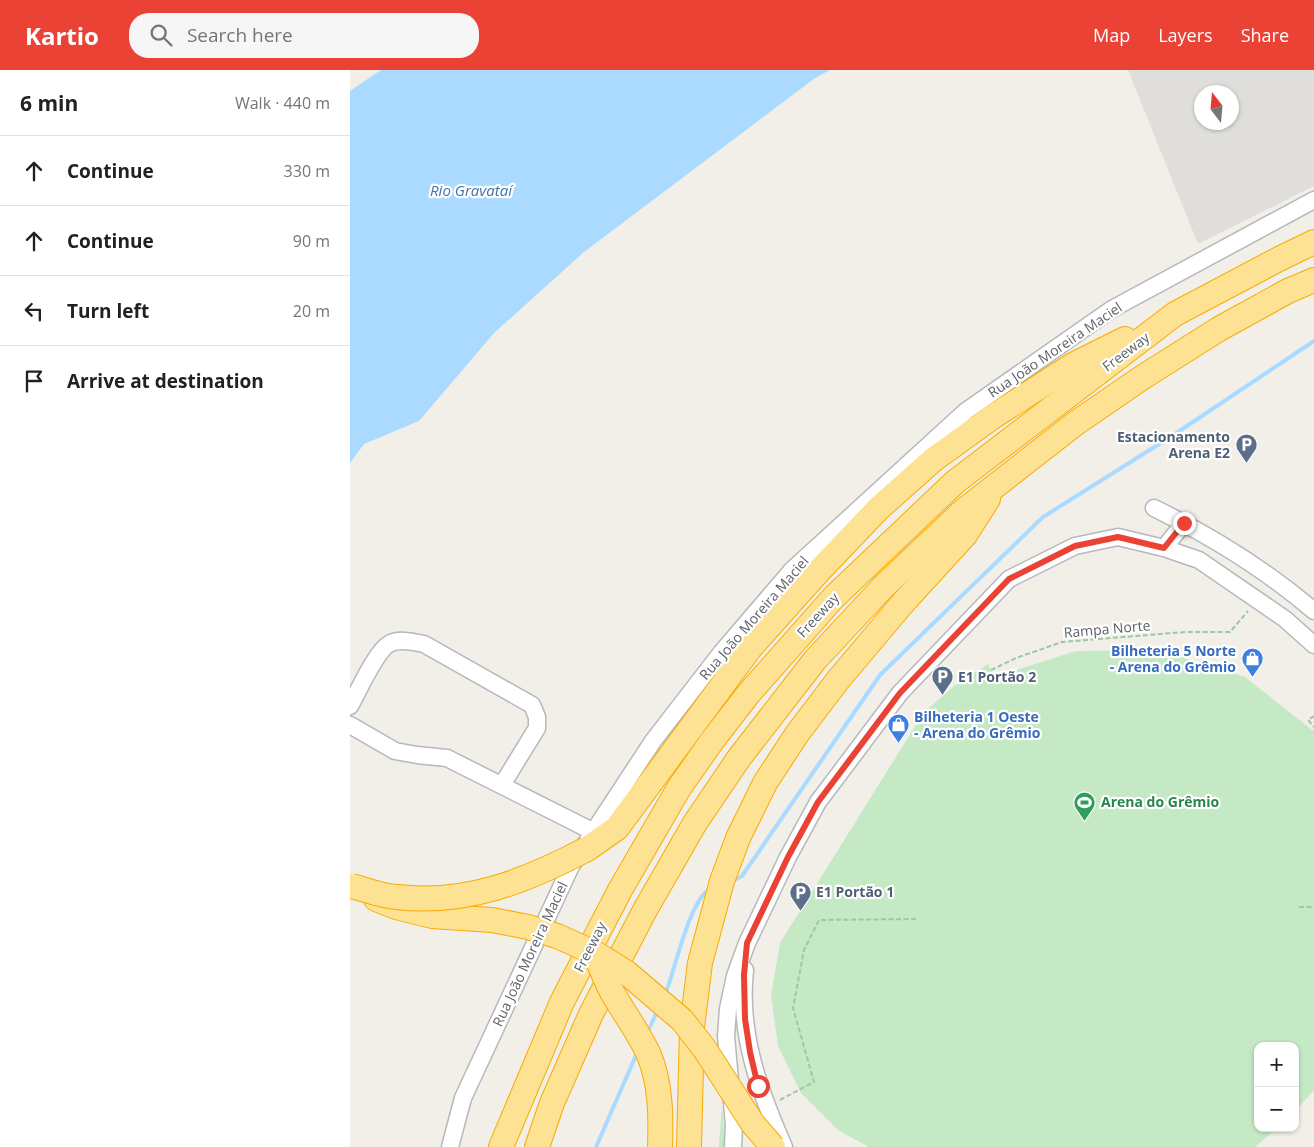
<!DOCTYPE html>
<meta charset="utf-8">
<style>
:root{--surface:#fff;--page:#f6f6f6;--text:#202124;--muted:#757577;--line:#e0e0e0;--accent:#ea4335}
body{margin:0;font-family:"Open Sans",sans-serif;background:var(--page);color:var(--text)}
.controls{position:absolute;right:15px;bottom:15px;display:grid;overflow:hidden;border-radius:10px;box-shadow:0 1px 4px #0004}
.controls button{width:45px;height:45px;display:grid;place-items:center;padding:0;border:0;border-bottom:1px solid var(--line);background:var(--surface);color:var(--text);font:25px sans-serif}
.compass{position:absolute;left:844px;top:15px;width:45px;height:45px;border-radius:50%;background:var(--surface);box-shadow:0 1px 4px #0004;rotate:344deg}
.stop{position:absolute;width:15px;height:15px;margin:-11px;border:4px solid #ea4335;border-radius:50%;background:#fff}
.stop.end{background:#ea4335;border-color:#fff;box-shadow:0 1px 5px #0008}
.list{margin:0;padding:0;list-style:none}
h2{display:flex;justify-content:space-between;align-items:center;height:65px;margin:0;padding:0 20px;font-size:21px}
h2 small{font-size:16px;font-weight:400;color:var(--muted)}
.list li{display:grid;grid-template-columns:32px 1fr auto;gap:15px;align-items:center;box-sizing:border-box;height:70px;padding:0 20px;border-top:1px solid var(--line)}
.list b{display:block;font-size:19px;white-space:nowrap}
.list em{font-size:16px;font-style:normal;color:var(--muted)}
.icon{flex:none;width:28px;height:28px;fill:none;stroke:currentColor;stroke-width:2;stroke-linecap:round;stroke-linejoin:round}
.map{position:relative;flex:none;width:964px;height:1077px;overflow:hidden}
header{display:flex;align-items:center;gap:30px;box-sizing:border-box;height:70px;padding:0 25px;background:var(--accent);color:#fff}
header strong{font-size:24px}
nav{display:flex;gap:28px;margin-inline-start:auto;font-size:18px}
.search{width:350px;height:45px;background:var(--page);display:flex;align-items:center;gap:12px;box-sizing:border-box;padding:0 18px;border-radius:20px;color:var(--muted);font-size:19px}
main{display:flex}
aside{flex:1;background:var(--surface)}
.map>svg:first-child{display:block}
.industrial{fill:#e0deda;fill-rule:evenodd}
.green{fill:#c5e8c5}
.water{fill:#aadaff}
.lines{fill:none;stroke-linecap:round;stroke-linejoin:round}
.stream{stroke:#aadaff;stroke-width:4}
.minor-casing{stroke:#b5b8bc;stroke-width:19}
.highway-casing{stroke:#f9ab00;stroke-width:26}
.path{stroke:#9cc7a9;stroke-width:2;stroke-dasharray:5 2.5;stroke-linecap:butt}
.minor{stroke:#fff;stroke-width:16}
.highway{stroke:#fde293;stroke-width:24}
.highway-bridge-casing{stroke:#f9ab00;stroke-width:26;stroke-linecap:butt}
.highway-bridge{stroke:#fde293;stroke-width:24}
.route{stroke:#ea4335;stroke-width:6}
.labels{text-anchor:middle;stroke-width:4.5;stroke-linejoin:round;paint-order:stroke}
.street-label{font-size:14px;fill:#5f6368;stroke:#fff}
.service-label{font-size:14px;font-weight:bold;fill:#4e5e75;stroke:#fff;text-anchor:start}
.shop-label{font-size:14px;font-weight:bold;fill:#366cbe;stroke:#fff;text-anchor:end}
.leisure-label{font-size:14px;font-weight:bold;fill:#27864d;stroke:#fff;text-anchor:start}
.water-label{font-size:15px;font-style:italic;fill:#4174aa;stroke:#fff}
</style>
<header>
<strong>Kartio</strong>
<div class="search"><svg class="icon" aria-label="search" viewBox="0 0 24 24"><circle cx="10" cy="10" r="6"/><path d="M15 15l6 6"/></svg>Search here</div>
<nav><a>Map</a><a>Layers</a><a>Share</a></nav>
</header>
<main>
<aside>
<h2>6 min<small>Walk · 440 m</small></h2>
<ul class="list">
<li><svg class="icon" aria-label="ahead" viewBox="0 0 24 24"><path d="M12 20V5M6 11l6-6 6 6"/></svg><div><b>Continue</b></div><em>330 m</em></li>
<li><svg class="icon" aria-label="ahead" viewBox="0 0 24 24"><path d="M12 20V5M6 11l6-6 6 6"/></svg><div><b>Continue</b></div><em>90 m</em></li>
<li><svg class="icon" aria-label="left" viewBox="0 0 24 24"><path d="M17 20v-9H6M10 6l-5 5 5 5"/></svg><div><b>Turn left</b></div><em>20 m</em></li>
<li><svg class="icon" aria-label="arrive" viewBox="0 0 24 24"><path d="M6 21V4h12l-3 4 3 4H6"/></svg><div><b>Arrive at destination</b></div></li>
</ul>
</aside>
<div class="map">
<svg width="964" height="1077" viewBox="0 0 964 1077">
<rect width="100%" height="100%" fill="#f1efe8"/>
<path class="industrial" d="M 778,0 L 964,0 L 964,116 L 848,174 ZM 852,22 L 882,22 L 882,52 L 852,52 Z"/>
<g class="green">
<path d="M 808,580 L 895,607 L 962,660 L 964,659 L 964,1020 L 945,1041 L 945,976 L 908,976 L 908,1058 L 927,1058 L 905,1077 L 519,1077 L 488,1060 L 451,1023 L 428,976 L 421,925 L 430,873 L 574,642 L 604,616 L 638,594 L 644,607 L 726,581 Z"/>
<path d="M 372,1035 L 375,1073 L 374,1077 L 369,1077 Z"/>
</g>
<path class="water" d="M 31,0 L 480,0 L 465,8 L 234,182 L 144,263 L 69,351 L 14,374 L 0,393 L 0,21 Z"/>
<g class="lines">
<g class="stream">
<path d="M 382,811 L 392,806 L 530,605 L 693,447 L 822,366 L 964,271"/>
<path d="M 315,925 C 325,900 339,830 361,818"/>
<path d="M 297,963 L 308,940"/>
<path d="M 246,1077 L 287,983"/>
</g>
<defs>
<g id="minor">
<path d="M 804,438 C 861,466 916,500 964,541"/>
<path d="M 814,478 L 834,453"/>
<path d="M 0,636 C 8,622 26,581 39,574 C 48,568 64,572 74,574 L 182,635 L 187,647 L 187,658 L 152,715"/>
<path d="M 0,655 L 45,681 L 67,685 L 97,688 L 244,762"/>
<path d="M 395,900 C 388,963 409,1020 434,1077"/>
<path d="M 100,1077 L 113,1028 L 221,796 L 303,671 L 371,583 L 442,500 L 616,341 L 762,239 L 964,130"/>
<path d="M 383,1077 L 384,1055 L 376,966 L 378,939 L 385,906 L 397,873 L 438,787 L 468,732 L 550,623 L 659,509 L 725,476 L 768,467 L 814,478 L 849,490 L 935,549 L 964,575"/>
</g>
<g id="highway">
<path d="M 237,779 L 267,758 L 400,578 L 467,503 L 528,439 L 583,390 L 641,348 L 723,295 L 775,269"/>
<path d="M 26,829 L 46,837 L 82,846 L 142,850"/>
<path d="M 151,1077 L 212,932 L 270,820 L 329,718 L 362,671 L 399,623 L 484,527 L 605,412 L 825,244 L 929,189 L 964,172"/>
<path d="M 187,1077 L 202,1033 L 241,944 L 295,840 L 345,753 L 389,688 L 465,590 L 533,517 L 612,442 L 726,353 L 793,307 L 869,259 L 938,221 L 964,210"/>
<path d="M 339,1077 L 342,957 L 350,893 L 372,811 L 388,768 L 415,713 L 447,664 L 488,610 L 552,534 L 615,465 L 638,429"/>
</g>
</defs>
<use href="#minor" class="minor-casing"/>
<use href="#highway" class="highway-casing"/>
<g class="path">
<path d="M 641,600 L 666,588 L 712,572 L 835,562 L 880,562 L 898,541"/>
<path d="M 964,646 L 958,650 L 964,657"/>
<path d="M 949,837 L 964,837"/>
<path d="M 430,1030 L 464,1012 L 443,938 L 454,880 L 469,850 L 566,849"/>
</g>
<use href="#minor" class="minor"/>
<use href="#highway" class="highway"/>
<defs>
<g id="highway-bridge">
<path d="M 2,816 C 17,820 31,826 47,827 C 117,835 176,811 237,779"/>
<path d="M 142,850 L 178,857 L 207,866 L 245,883 L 277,903 L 332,950 L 354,978 L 403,1054 L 423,1077"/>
<path d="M 245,883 C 250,896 255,909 262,922 C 274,943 289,963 299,985 C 311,1014 311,1047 310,1077"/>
</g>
</defs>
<use href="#highway-bridge" class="highway-bridge-casing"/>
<use href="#highway-bridge" class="highway-bridge"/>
</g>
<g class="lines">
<path class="route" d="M 408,1016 L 400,982 L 395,949 L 394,905 L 397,873 L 438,787 L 468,732 L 550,623 L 659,509 L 725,476 L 768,467 L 814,478 L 834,453"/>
</g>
<defs>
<symbol id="parking-pin" viewBox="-11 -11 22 30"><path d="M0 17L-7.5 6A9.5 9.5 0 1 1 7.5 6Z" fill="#5c6f8a" stroke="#fff"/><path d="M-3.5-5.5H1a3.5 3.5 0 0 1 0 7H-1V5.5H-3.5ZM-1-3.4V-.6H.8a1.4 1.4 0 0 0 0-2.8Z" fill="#fff"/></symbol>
<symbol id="shop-pin" viewBox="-11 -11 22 30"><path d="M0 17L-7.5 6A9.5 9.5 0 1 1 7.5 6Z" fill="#3f7fe0" stroke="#fff"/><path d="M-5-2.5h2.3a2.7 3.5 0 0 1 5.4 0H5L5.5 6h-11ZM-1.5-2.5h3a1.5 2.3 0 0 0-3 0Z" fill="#fff"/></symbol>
<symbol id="stadium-pin" viewBox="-11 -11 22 30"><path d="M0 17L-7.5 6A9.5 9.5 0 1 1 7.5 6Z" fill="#2e9e5b" stroke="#fff"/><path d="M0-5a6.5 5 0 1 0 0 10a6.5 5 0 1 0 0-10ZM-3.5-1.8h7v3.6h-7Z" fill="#fff"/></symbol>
</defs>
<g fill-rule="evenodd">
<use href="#parking-pin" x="884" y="362" width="25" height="34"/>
<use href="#shop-pin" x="890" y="576" width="25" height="34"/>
<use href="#parking-pin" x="580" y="594" width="25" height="34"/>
<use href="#shop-pin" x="536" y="642" width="25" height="34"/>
<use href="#stadium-pin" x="722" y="720" width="25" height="34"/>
<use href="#parking-pin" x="438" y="810" width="25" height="34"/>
</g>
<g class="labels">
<g class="street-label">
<text transform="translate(705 280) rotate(-34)" y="5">Rua João Moreira Maciel</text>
<text transform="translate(776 282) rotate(-37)" y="5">Freeway</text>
<text transform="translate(468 545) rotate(-48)" y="5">Freeway</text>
<text transform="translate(404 548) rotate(-49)" y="5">Rua João Moreira Maciel</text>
<text transform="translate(757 559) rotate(-5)" y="5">Rampa Norte</text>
<text transform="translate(240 877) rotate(-63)" y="5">Freeway</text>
<text transform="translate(180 884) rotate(-65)" y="5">Rua João Moreira Maciel</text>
</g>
<g class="service-label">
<text x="880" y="372" text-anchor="end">Estacionamento<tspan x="880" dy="16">Arena E2</tspan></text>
<text x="608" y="612">E1 Portão 2</text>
<text x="466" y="827">E1 Portão 1</text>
</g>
<g class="shop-label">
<text x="886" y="586">Bilheteria 5 Norte<tspan x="886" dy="16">- Arena do Grêmio</tspan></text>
<text x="564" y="652" text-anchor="start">Bilheteria 1 Oeste<tspan x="564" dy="16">- Arena do Grêmio</tspan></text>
</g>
<g class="leisure-label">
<text x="751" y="737">Arena do Grêmio</text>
</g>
<g class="water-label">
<text x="121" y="126">Rio Gravataí</text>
</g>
</g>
</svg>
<div class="controls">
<button>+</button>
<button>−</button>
</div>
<svg class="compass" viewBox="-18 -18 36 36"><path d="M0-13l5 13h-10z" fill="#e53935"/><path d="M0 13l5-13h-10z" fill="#757577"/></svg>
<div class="stop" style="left:408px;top:1016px"></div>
<div class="stop end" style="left:834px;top:453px"></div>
</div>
</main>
